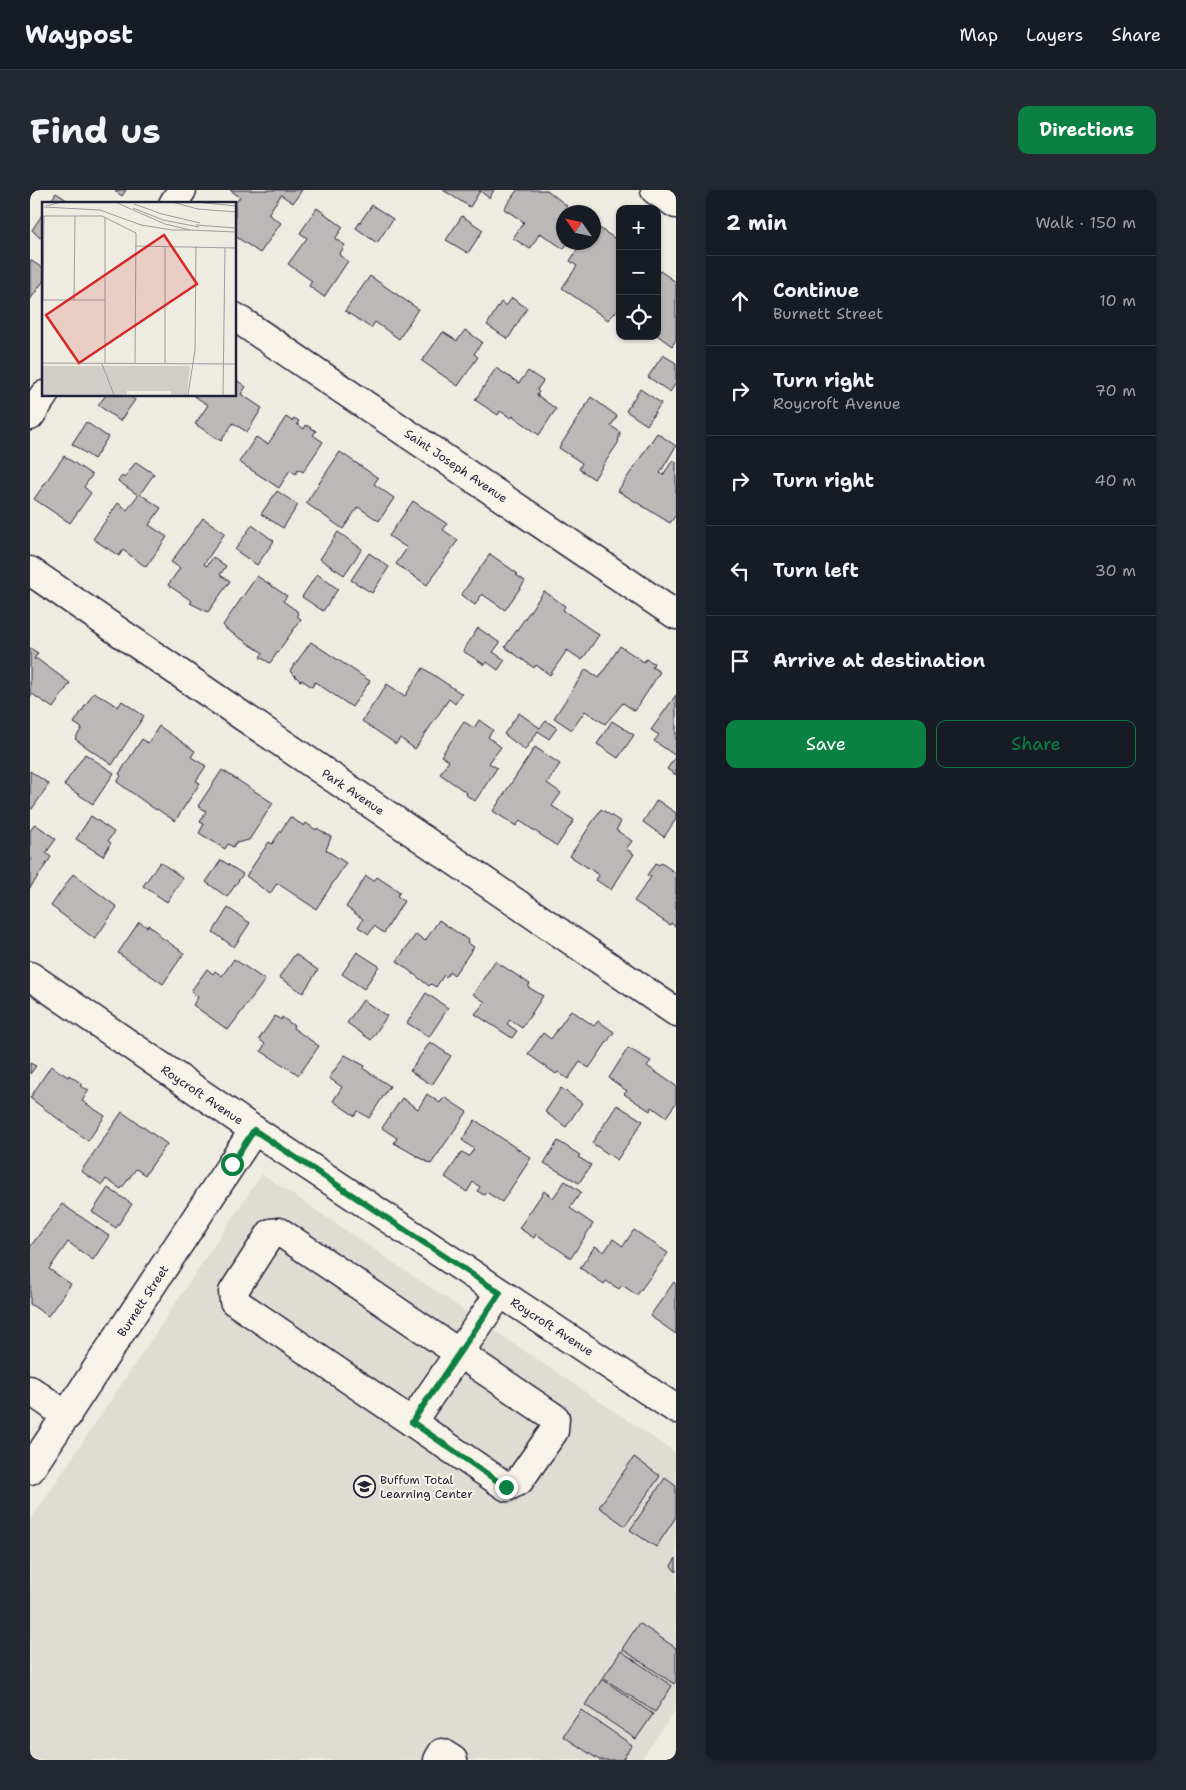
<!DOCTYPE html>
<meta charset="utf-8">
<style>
:root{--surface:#171b24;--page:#242831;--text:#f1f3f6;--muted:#9ea1a6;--line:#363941;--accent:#0b8043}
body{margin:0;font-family:"Shantell Sans",sans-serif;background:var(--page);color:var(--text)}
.controls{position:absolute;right:15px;top:15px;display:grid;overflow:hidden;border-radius:10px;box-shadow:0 1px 4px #0004}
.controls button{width:45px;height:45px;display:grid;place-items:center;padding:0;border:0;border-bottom:1px solid var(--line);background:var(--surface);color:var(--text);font:25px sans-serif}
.compass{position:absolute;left:526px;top:15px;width:45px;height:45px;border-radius:50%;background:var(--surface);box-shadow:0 1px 4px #0004;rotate:304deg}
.stop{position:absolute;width:15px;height:15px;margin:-11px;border:4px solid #0b8043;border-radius:50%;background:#fff}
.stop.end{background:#0b8043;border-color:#fff;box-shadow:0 1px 5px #0008}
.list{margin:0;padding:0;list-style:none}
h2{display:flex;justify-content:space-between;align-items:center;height:65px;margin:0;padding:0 20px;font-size:21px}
h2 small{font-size:16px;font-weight:400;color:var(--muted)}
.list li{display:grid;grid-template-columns:32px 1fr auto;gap:15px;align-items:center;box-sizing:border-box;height:90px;padding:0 20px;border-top:1px solid var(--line)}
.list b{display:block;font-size:19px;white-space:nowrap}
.list p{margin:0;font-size:16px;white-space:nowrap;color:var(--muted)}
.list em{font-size:16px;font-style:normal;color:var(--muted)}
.actions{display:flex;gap:10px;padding:15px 20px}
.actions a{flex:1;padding:11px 0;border:1px solid var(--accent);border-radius:10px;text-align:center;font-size:18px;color:var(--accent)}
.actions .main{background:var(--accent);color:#fff}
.icon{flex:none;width:28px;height:28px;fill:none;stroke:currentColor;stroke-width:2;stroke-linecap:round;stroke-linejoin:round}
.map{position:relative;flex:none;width:646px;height:1570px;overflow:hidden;border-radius:10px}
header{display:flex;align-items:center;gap:30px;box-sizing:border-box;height:70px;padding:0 25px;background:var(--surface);border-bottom:1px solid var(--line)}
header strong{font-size:24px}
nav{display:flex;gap:28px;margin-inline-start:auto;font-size:18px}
.intro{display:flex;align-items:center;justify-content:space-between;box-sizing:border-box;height:120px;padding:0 30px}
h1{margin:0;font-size:35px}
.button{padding:12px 22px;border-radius:10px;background:var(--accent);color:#fff;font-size:18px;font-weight:700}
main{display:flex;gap:30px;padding:0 30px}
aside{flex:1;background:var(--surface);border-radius:10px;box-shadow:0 1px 4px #0004}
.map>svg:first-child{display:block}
.built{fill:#dfdcd4}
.building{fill:#bbb8b7;stroke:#22223b}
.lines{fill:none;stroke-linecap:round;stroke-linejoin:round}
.minor-casing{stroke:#22223b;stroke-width:31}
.minor{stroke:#f7f3e8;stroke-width:28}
.route{stroke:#0b8043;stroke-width:6}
.labels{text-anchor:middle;stroke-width:4;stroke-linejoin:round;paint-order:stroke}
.street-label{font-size:12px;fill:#22223b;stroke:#f7f3e8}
.poi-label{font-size:12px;fill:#22223b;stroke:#f7f3e8;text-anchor:start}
.inset-road{fill:none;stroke:#9c9b9f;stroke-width:1}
.view{fill:#d62828;fill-opacity:0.15;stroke:#d62828;stroke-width:2.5}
.inset-edge{fill:none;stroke:#22223b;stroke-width:2.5}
</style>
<header>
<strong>Waypost</strong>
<nav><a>Map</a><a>Layers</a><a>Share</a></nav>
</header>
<div class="intro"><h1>Find us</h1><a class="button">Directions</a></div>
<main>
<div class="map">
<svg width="646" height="1570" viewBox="0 0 646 1570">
<rect width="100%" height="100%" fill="#eeebe1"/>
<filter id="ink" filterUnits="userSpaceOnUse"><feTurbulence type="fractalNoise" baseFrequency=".02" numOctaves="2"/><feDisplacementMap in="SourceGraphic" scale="10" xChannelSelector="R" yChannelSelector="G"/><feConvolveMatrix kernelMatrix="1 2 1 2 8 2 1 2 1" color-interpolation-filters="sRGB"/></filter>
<g filter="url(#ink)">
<path class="built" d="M 232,984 L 646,1263 L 646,1519 L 611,1570 L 0,1570 L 0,1331 Z"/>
<g class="building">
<path d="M 84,0 L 96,0 L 92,6 Z"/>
<path d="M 200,0 L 272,0 L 263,13 L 251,5 L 238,24 L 251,33 L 230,63 L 205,46 L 205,14 L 210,7 Z"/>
<path d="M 413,0 L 464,0 L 459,8 L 450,1 L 440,17 Z"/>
<path d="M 487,0 L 517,0 L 537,16 L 533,22 L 534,52 L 538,52 L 534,59 L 510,43 L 500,59 L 483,48 L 494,32 L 474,19 Z"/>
<path d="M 26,3 L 43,14 L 19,14 Z"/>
<path d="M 342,15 L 363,29 L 347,53 L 326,38 Z"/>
<path d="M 287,18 L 313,37 L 305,49 L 315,55 L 309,65 L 318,71 L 294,107 L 279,96 L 282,91 L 258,74 L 277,48 L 270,43 Z"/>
<path d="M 14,22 L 14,48 L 12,46 L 10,48 L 2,40 Z"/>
<path d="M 432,26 L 453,40 L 438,63 L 416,50 Z"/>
<path d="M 565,35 L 590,52 L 590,118 L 578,130 L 532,98 L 547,76 L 540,71 L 552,52 L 564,52 Z"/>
<path d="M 0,70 L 14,79 L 14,90 L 0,110 Z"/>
<path d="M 630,81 L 646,92 L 646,150 L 642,156 L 627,145 L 627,85 Z"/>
<path d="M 340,86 L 388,119 L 369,149 L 345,132 L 341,138 L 315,121 Z"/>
<path d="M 482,108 L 497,118 L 478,149 L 457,135 L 471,112 L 476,116 Z"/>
<path d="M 435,140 L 452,152 L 444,164 L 448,167 L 428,196 L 392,171 L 413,142 L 427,151 Z"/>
<path d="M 633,165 L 646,173 L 646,193 L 640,202 L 618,187 Z"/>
<path d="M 466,178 L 489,193 L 498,181 L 513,191 L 507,200 L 509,202 L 507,205 L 526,219 L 509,245 L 483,226 L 481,228 L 470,221 L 468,225 L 445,210 Z"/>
<path d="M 205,189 L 216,197 L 211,204 L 232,218 L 217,242 L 203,233 L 191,251 L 165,234 L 178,215 L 163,205 L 205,205 Z"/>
<path d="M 610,199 L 631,213 L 617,235 L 596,221 Z"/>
<path d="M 76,205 L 98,205 L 105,210 L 90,231 L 68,215 Z"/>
<path d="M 561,207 L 587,226 L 581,236 L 590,242 L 588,253 L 564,289 L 549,279 L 552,273 L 529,258 Z"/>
<path d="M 256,227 L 262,231 L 264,228 L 269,231 L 267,234 L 274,239 L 276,235 L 286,241 L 283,245 L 293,252 L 273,282 L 268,279 L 266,284 L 260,280 L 249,298 L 209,272 L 226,247 L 238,254 Z"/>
<path d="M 56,232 L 78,247 L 64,269 L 42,254 Z"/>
<path d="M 627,243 L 646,256 L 630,283 L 633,285 L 643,270 L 646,272 L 646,325 L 640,333 L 588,301 Z"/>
<path d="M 310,262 L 348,288 L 344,294 L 364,308 L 349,331 L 328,317 L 313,339 L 276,313 Z"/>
<path d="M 34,266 L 62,285 L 54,297 L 61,303 L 40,333 L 4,309 Z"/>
<path d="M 106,272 L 124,284 L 110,304 L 131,318 L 119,335 L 137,347 L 116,377 L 93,360 L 89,366 L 63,349 L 88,313 L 97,320 L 108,305 L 88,291 L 92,286 L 94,288 Z"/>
<path d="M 247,301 L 268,315 L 253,338 L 231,324 Z"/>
<path d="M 383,311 L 417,334 L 413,340 L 428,350 L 397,395 L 366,374 L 377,358 L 359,346 Z"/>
<path d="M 173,328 L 195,343 L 174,374 L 177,376 L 183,367 L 196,376 L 190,385 L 200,391 L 178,422 L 160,413 L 162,411 L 138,395 L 150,378 L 141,372 Z"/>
<path d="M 222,335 L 244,351 L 227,375 L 205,360 Z"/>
<path d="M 308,342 L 332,359 L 314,385 L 290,369 Z"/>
<path d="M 339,363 L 359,377 L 342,403 L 321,390 Z"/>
<path d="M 460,364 L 488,384 L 486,385 L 495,391 L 475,420 L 452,404 L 445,415 L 431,405 Z"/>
<path d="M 287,384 L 308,399 L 293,421 L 272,407 Z"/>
<path d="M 227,386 L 257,406 L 253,411 L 267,421 L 268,427 L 271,429 L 240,473 L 230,467 L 233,463 L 196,439 L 193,435 Z"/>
<path d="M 514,401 L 535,416 L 533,420 L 569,445 L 552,470 L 537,460 L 520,485 L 506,475 L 504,478 L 475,457 Z"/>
<path d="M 448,438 L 470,453 L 463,462 L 475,470 L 468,480 L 457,472 L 455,475 L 433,461 Z"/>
<path d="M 281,452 L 340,491 L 322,517 L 285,492 L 282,497 L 272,490 L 270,491 L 260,481 Z"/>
<path d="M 590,456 L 614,472 L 616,469 L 624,473 L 622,477 L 630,482 L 605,521 L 593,513 L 575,534 L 555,521 L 542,540 L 524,528 L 556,479 L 569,488 Z"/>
<path d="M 0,458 L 8,463 L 4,469 L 7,469 L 40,493 L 23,518 L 2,504 L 0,507 Z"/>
<path d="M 393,478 L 432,504 L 425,514 L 419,509 L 385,559 L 370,548 L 366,554 L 332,531 L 357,494 L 375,506 Z"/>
<path d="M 64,502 L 88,517 L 92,511 L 114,526 L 82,575 L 45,549 L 52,538 L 44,533 Z"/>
<path d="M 646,505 L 646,585 L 637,579 L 646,566 L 624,551 L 629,545 L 621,540 Z"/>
<path d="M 489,523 L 510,538 L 516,531 L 527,538 L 519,549 L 508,541 L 495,560 L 474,544 Z"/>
<path d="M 449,530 L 463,540 L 458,547 L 471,557 L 459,573 L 467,578 L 445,611 L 436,605 L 437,603 L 410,584 L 419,571 L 411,566 L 434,532 L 444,538 Z"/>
<path d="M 582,531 L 604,545 L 588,568 L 567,554 Z"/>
<path d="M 129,536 L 165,561 L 161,567 L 176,576 L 166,591 L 170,593 L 145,631 L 127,619 L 126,620 L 87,592 L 91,586 L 89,584 L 112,549 L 118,553 Z"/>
<path d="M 505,557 L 530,574 L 517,593 L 531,603 L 522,616 L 544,630 L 527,656 L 490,631 L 486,636 L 463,621 Z"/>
<path d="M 55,564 L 84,583 L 63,614 L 34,595 Z"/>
<path d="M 192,580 L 243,613 L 219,650 L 206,653 L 203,657 L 198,654 L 195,659 L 169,643 L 174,634 L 170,632 L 176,621 L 168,616 Z"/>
<path d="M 0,581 L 19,594 L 2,619 L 0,618 Z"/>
<path d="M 627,610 L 646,623 L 646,629 L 634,647 L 613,632 Z"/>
<path d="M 571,619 L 591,632 L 586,640 L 602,651 L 596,659 L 604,664 L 581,700 L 566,690 L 569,685 L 540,666 Z"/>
<path d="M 61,626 L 84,642 L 78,651 L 81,653 L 73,666 L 46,649 Z"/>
<path d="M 260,627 L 274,636 L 276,633 L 286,640 L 287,638 L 301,647 L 296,660 L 316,673 L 286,719 L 247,693 L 240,704 L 216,686 L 239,652 L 242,654 Z"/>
<path d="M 5,634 L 26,649 L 16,663 L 21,667 L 0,698 L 0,641 Z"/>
<path d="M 191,670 L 213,684 L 197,707 L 176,692 Z"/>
<path d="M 130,672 L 153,688 L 137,712 L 113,696 Z"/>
<path d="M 626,673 L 629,675 L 631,673 L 646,683 L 646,737 L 641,733 L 640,735 L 604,711 L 621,687 L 617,685 Z"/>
<path d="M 43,684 L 87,717 L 65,749 L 21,716 Z"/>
<path d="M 336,686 L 344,691 L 347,687 L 370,702 L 367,706 L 374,711 L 354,743 L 344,736 L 339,744 L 328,737 L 333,729 L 316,717 Z"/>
<path d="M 198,718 L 220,733 L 204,757 L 183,742 Z"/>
<path d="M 409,730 L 438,750 L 437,752 L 444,757 L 424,785 L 420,782 L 416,787 L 414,785 L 406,797 L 401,794 L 399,796 L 367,771 L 386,744 L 395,751 Z"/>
<path d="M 109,732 L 117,737 L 118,735 L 129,743 L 128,745 L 154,763 L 133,794 L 88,763 Z"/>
<path d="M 327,762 L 349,776 L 334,799 L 312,784 Z"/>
<path d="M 265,764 L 288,780 L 273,803 L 249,787 Z"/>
<path d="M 204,769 L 235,790 L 198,840 L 163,815 L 168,807 L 161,801 L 177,779 L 183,784 L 185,781 L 192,786 Z"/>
<path d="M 465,771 L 500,794 L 498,797 L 513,806 L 492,838 L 480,830 L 477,834 L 487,841 L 482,848 L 445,824 L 455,812 L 443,804 Z"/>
<path d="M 396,803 L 418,818 L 399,847 L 377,833 Z"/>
<path d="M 333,810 L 357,826 L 341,850 L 317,833 Z"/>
<path d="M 541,820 L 564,836 L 568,831 L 584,842 L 559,878 L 550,872 L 538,889 L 528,882 L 526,884 L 498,864 L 513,843 L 521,849 Z"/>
<path d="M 245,826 L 251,830 L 252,827 L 264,836 L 263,838 L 289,856 L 269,885 L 231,861 L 235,854 L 229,849 Z"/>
<path d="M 400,852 L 421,866 L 402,895 L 380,881 Z"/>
<path d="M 598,858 L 621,871 L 617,876 L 646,896 L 646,913 L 636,927 L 622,917 L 620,921 L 594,904 L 597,901 L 579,888 Z"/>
<path d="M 315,865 L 335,876 L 334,879 L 360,896 L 339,928 L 328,921 L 325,926 L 303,911 L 312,897 L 299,888 Z"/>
<path d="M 0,873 L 6,876 L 0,884 Z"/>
<path d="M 21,876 L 38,887 L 39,885 L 52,894 L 50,896 L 59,900 L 52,911 L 75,926 L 58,951 L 0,908 Z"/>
<path d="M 531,898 L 552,913 L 536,937 L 515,922 Z"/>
<path d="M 397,904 L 410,913 L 414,907 L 437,922 L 401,974 L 364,953 L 367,948 L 352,938 L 372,908 L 388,919 Z"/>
<path d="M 587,915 L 613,931 L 587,970 L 562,953 Z"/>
<path d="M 92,922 L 137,954 L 115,985 L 106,979 L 91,999 L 76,989 L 72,995 L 51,981 Z"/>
<path d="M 445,930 L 501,968 L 472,1012 L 456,1002 L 454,1005 L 447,1001 L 450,997 L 443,992 L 437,1002 L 415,987 L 432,962 L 439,966 L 444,959 L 432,950 Z"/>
<path d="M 528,951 L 550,965 L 548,967 L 561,975 L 549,993 L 514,973 Z"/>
<path d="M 535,991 L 551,1002 L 540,1018 L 563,1034 L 541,1068 L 506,1044 L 504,1048 L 489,1038 L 514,1001 L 523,1008 Z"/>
<path d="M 78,998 L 102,1014 L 86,1038 L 62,1022 Z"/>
<path d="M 32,1014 L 79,1046 L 63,1070 L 38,1052 L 19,1079 L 41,1094 L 18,1126 L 0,1114 L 0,1057 Z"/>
<path d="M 604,1040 L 638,1063 L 607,1105 L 592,1095 L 589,1099 L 576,1091 L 574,1094 L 550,1078 L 565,1056 L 574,1062 L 583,1049 L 593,1056 Z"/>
<path d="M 644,1092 L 646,1094 L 646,1144 L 620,1126 Z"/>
<path d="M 604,1267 L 630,1286 L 595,1336 L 569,1317 Z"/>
<path d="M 635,1288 L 646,1296 L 646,1327 L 626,1357 L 600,1340 Z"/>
<path d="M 646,1368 L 646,1382 L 641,1376 Z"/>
<path d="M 609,1433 L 646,1458 L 646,1491 L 644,1494 L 592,1459 Z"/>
<path d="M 591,1461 L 642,1496 L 625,1522 L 573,1488 Z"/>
<path d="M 572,1489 L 623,1524 L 606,1549 L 555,1515 Z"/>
<path d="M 551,1520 L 602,1555 L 592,1570 L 569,1570 L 533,1546 Z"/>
</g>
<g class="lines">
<defs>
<g id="minor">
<path d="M 625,0 L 646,14"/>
<path d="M 143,14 L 152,0"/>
<path d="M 205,127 L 646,425"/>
<path d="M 0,226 L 14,205"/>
<path d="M 0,381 L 646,822"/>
<path d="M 0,786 L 224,940 L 646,1219"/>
<path d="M 250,1042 L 525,1228 L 524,1241 L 489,1291 L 477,1297 L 204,1111 L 203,1102 L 241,1043 Z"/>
<path d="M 0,1200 L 37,1226"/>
<path d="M 382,1232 L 470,1103"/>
<path d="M 0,1280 L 224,940"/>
<path d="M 408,1570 L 412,1563 L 423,1570"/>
</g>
</defs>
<use href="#minor" class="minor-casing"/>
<use href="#minor" class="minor"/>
</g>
</g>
<g class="lines" filter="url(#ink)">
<path class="route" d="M 202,974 L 224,940 L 470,1103 L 382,1232 L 476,1297"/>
</g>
<defs>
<symbol id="school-ring" viewBox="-11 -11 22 22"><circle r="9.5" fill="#f7f3e8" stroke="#22223b" stroke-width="1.5"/><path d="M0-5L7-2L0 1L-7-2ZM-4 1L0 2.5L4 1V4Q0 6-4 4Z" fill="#22223b"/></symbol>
</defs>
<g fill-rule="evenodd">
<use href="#school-ring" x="322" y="1284" width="25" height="25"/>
</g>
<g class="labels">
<g class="street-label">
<text transform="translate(426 276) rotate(34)" y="4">Saint Joseph Avenue</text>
<text transform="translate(323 602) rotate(34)" y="4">Park Avenue</text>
<text transform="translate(172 905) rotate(34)" y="4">Roycroft Avenue</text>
<text transform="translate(113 1111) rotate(-57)" y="4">Burnett Street</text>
<text transform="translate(522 1137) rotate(33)" y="4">Roycroft Avenue</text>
</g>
<g class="poi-label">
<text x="350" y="1294">Buffum Total<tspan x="350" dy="14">Learning Center</tspan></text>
</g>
</g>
<g transform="translate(12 12)">
<rect width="194" height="194" fill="#eeebe1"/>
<path d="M 0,164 L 148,164 L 145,193 L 129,193 L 129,189 L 85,189 L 85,193 L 0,193 Z" fill="#d1cdc9"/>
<path class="inset-road" d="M 73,0 L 123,22 L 148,28 L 194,30M 130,0 L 156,7 L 194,10M 153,0 L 194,4M 92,2 L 120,12 L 158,21M 4,4 L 20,0M 2,5 L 58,8 L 99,23 L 130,28 L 148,28M 91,6 L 121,18 L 157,25M 0,14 L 60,14 L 94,31 L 93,162M 154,23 L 194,26M 93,44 L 194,46M 1,98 L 2,14M 1,98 L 63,98M 32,98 L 33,14M 0,161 L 194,162M 60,162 L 72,193M 63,162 L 63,15M 123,162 L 123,44M 146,193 L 153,148 L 154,44M 181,193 L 183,46"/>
<path class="view" d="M 122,33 L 155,82 L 37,161 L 4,113 Z"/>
<rect width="194" height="194" class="inset-edge"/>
</g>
</svg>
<div class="controls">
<button>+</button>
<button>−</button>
<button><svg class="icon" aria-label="locate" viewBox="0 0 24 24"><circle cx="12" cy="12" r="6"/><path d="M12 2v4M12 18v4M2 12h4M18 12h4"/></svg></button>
</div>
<svg class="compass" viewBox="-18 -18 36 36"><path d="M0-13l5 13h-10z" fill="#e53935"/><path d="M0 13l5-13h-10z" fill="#9ea1a6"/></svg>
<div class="stop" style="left:202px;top:974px"></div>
<div class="stop end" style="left:476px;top:1297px"></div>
</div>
<aside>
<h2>2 min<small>Walk · 150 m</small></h2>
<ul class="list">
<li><svg class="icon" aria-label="ahead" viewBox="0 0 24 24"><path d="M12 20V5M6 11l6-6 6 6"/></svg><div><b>Continue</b><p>Burnett Street</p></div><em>10 m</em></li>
<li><svg class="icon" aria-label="right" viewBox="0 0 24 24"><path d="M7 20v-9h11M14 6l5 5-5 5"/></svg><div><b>Turn right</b><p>Roycroft Avenue</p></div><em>70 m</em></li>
<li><svg class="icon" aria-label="right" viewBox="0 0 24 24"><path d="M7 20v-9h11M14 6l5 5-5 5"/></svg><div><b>Turn right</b></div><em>40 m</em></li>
<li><svg class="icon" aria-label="left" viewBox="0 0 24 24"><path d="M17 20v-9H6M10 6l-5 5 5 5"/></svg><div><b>Turn left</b></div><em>30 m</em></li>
<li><svg class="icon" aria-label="arrive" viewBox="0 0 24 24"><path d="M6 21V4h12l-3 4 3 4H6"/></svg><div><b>Arrive at destination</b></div></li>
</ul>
<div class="actions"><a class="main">Save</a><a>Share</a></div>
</aside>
</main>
